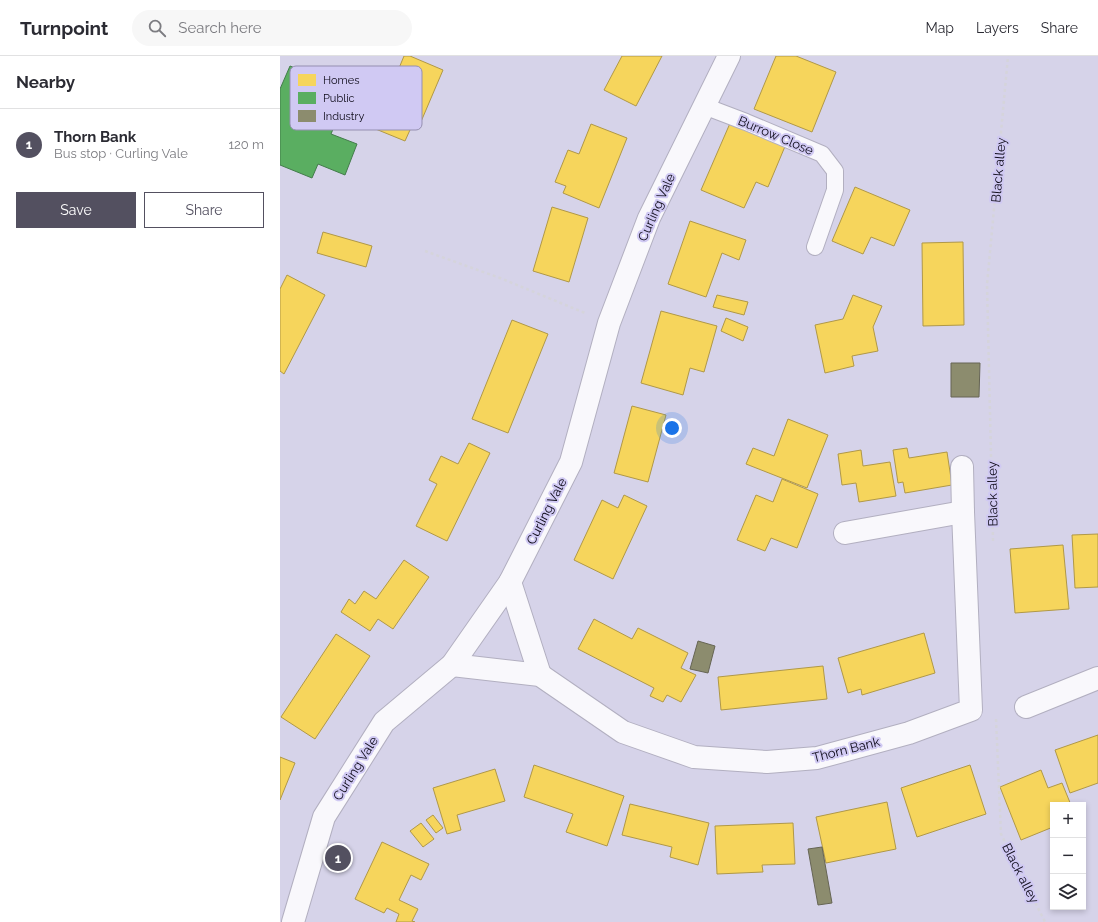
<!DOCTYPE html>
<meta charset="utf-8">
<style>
:root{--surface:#fff;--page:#f7f7f7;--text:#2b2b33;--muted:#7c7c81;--line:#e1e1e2;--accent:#535060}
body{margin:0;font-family:Raleway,sans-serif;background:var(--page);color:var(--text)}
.controls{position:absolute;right:12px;bottom:12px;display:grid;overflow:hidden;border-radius:0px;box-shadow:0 2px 6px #0003}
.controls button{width:36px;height:36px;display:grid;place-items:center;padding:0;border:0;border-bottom:1px solid var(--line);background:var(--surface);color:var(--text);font:20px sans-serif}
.you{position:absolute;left:392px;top:372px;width:14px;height:14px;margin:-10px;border:3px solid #fff;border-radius:50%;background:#1a73e8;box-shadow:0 0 0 6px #1a73e833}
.badge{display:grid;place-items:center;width:26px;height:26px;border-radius:50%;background:var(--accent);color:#fff;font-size:13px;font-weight:700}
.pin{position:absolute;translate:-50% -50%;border:2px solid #fff;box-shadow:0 1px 4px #0006}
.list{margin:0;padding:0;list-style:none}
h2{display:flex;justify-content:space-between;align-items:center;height:52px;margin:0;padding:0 16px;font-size:17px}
h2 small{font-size:13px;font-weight:400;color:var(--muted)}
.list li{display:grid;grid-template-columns:26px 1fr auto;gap:12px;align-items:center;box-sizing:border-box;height:72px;padding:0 16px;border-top:1px solid var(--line)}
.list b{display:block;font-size:15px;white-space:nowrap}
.list p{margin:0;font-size:13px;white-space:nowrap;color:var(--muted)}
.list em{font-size:13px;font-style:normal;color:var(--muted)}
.actions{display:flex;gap:8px;padding:12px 16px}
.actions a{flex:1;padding:9px 0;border:1px solid var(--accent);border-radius:0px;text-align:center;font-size:14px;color:var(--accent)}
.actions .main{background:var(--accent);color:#fff}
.icon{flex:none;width:22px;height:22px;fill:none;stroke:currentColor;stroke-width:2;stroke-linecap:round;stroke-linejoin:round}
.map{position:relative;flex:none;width:818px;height:866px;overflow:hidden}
header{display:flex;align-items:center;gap:24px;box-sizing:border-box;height:56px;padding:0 20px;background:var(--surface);border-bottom:1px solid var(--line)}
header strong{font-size:19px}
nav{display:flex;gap:22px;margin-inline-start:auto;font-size:14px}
.search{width:280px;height:36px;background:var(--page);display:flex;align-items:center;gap:10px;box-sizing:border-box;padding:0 14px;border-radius:22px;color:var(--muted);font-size:15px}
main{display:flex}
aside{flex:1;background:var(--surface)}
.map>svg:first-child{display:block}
.homes{fill:#f6d55c;stroke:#b09847}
.public{fill:#5aae61;stroke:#437c4b}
.industry{fill:#8c8c6e;stroke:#666554}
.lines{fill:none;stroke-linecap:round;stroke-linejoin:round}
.lane-casing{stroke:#b2afc0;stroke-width:18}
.street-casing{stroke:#b2afc0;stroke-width:24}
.path{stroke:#d5d4db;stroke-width:2.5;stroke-dasharray:3 3;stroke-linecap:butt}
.lane{stroke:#f9f8fc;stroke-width:16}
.street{stroke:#f9f8fc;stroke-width:22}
.labels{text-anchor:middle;stroke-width:4;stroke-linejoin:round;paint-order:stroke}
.street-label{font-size:13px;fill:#0c0917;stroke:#d0c9f3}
.key{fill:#d0c9f3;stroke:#958fb1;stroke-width:1}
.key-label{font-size:11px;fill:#0c0917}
</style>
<header>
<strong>Turnpoint</strong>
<div class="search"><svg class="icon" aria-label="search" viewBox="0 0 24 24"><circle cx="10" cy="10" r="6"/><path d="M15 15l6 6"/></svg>Search here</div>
<nav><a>Map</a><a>Layers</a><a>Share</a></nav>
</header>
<main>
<aside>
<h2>Nearby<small></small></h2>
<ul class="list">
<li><span class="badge">1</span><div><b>Thorn Bank</b><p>Bus stop · Curling Vale</p></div><em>120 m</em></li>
</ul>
<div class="actions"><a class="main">Save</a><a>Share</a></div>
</aside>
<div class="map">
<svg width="818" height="866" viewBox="0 0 818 866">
<rect width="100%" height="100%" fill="#d6d3e9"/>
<g class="homes">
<path d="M 124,0 L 130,0 L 163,14 L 140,68 L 134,65 L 125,85 L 76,65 L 92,27 L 110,34 Z"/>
<path d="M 342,0 L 382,0 L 356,50 L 324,34 Z"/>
<path d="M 496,0 L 516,0 L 556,16 L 532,76 L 474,53 Z"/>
<path d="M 451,65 L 506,88 L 488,131 L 476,126 L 464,152 L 421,134 Z"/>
<path d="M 311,68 L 347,82 L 319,152 L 283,137 L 286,130 L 275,126 L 288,94 L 299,98 Z"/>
<path d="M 575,131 L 630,154 L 614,190 L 591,181 L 583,198 L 552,185 Z"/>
<path d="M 272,151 L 308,162 L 289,226 L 253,215 Z"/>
<path d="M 410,165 L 466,184 L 459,204 L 442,197 L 426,241 L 388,228 Z"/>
<path d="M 43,176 L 92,190 L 86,211 L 37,197 Z"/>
<path d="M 683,186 L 684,269 L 643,270 L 642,187 Z"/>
<path d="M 7,219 L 45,239 L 4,318 L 0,315 L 0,233 Z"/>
<path d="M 437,239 L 468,246 L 464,259 L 433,251 Z"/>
<path d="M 573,239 L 602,250 L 593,271 L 598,295 L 572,300 L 574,310 L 545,317 L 535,269 L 563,263 Z"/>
<path d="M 381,255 L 437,270 L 424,316 L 410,312 L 403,339 L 361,327 Z"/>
<path d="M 446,262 L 468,271 L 463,285 L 441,275 Z"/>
<path d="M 232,264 L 268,278 L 228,377 L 192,363 Z"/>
<path d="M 352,350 L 386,359 L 368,426 L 334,417 Z"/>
<path d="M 508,363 L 548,379 L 527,432 L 466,408 L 473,392 L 494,400 Z"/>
<path d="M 189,387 L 210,397 L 167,485 L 136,470 L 157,428 L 149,424 L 161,400 L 178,408 Z"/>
<path d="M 627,392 L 629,402 L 667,396 L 672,429 L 625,437 L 623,426 L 618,427 L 613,394 Z"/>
<path d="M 581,394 L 583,410 L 610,406 L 616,440 L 579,446 L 576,427 L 562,429 L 558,398 Z"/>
<path d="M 502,423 L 538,438 L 517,492 L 491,482 L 485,495 L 457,484 L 476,439 L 493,446 Z"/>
<path d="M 344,439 L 367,450 L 333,523 L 294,504 L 322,444 L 338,452 Z"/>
<path d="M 818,478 L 818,531 L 795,532 L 792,479 Z"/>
<path d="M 783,489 L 789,553 L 735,557 L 730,493 Z"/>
<path d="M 124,504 L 149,521 L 113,573 L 98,563 L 90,575 L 61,556 L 69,543 L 75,548 L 84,535 L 96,543 Z"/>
<path d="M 314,563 L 352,583 L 358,572 L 408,597 L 401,612 L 416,619 L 401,646 L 387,639 L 383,646 L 370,640 L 374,632 L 298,593 Z"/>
<path d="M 644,577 L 655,617 L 582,639 L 581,633 L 568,637 L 558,602 Z"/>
<path d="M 56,578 L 90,600 L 35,683 L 1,661 Z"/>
<path d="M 543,610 L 547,643 L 441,654 L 438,621 Z"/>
<path d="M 818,679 L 818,727 L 790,737 L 775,694 Z"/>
<path d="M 0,701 L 15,707 L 0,744 Z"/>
<path d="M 254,709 L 344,740 L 327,790 L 286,776 L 293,758 L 244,741 Z"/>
<path d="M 690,709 L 706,758 L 637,781 L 621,732 Z"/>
<path d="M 215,713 L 225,745 L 177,759 L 181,774 L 167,778 L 153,732 Z"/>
<path d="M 761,714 L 768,732 L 782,727 L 791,749 L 773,749 L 773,771 L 741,784 L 720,731 Z"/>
<path d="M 607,746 L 616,793 L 546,807 L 536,761 Z"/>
<path d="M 350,748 L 429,767 L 418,809 L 390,801 L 392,791 L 342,779 Z"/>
<path d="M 153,759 L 163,772 L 156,777 L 146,764 Z"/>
<path d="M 141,767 L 154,783 L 143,791 L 130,775 Z"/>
<path d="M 513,767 L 515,808 L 482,809 L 483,816 L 437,818 L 435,770 Z"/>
<path d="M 102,786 L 149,808 L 141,824 L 131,819 L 119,844 L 138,853 L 132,865 L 135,866 L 116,866 L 119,858 L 107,852 L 104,857 L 75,843 Z"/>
</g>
<path class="public" d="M 10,10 L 69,34 L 51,78 L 77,88 L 65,119 L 38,108 L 32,122 L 0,109 L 0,33 Z"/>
<g class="industry">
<path d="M 671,307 L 700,307 L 699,341 L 671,341 Z"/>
<path d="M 418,585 L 435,590 L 428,617 L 410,613 Z"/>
<path d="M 542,791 L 552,847 L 538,849 L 528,793 Z"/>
</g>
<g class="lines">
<defs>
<path id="lane" d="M 424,50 L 466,66 L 542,98 L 555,115 L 555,134 L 535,191"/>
<g id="street">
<path d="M 565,477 L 683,456"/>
<path d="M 230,526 L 260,619"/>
<path d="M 172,609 L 260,619 L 343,676 L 414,701 L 487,706 L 537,702 L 629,677 L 691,654 L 683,456 L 682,411"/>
<path d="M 746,651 L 818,622"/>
<path d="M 13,866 L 44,761 L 104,666 L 172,609 L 230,526 L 291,406 L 329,267 L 369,162 L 449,0"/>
</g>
</defs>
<use href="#lane" class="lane-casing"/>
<use href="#street" class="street-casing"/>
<g class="path">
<path d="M 145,195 L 220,222 L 305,257"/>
<path d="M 713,485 L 707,229 L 728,0"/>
<path d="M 716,663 L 721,778 L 765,866"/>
</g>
<use href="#lane" class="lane"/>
<use href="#street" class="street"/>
</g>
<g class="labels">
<g class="street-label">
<text transform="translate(496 79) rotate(23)" y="5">Burrow Close</text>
<text transform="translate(718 114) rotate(-85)" y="5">Black alley</text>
<text transform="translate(376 151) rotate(-66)" y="5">Curling Vale</text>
<text transform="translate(712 438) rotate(-91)" y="5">Black alley</text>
<text transform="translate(266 455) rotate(-63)" y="5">Curling Vale</text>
<text transform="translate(566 693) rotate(-14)" y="5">Thorn Bank</text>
<text transform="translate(75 712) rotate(-58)" y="5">Curling Vale</text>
<text transform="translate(741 817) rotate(63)" y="5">Black alley</text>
</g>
</g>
<rect x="10" y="10" width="132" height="64" rx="6" class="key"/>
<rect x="18" y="18" width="18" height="12" fill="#f6d55c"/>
<rect x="18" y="36" width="18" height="12" fill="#5aae61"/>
<rect x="18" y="54" width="18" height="12" fill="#8c8c6e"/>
<g class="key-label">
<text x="43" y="28">Homes</text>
<text x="43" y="46">Public</text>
<text x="43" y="64">Industry</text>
</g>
</svg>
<div class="controls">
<button>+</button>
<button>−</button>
<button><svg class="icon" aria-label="layers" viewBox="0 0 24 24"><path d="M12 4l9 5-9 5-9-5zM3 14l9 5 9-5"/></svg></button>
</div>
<div class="you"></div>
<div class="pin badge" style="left:58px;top:802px">1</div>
</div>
</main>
